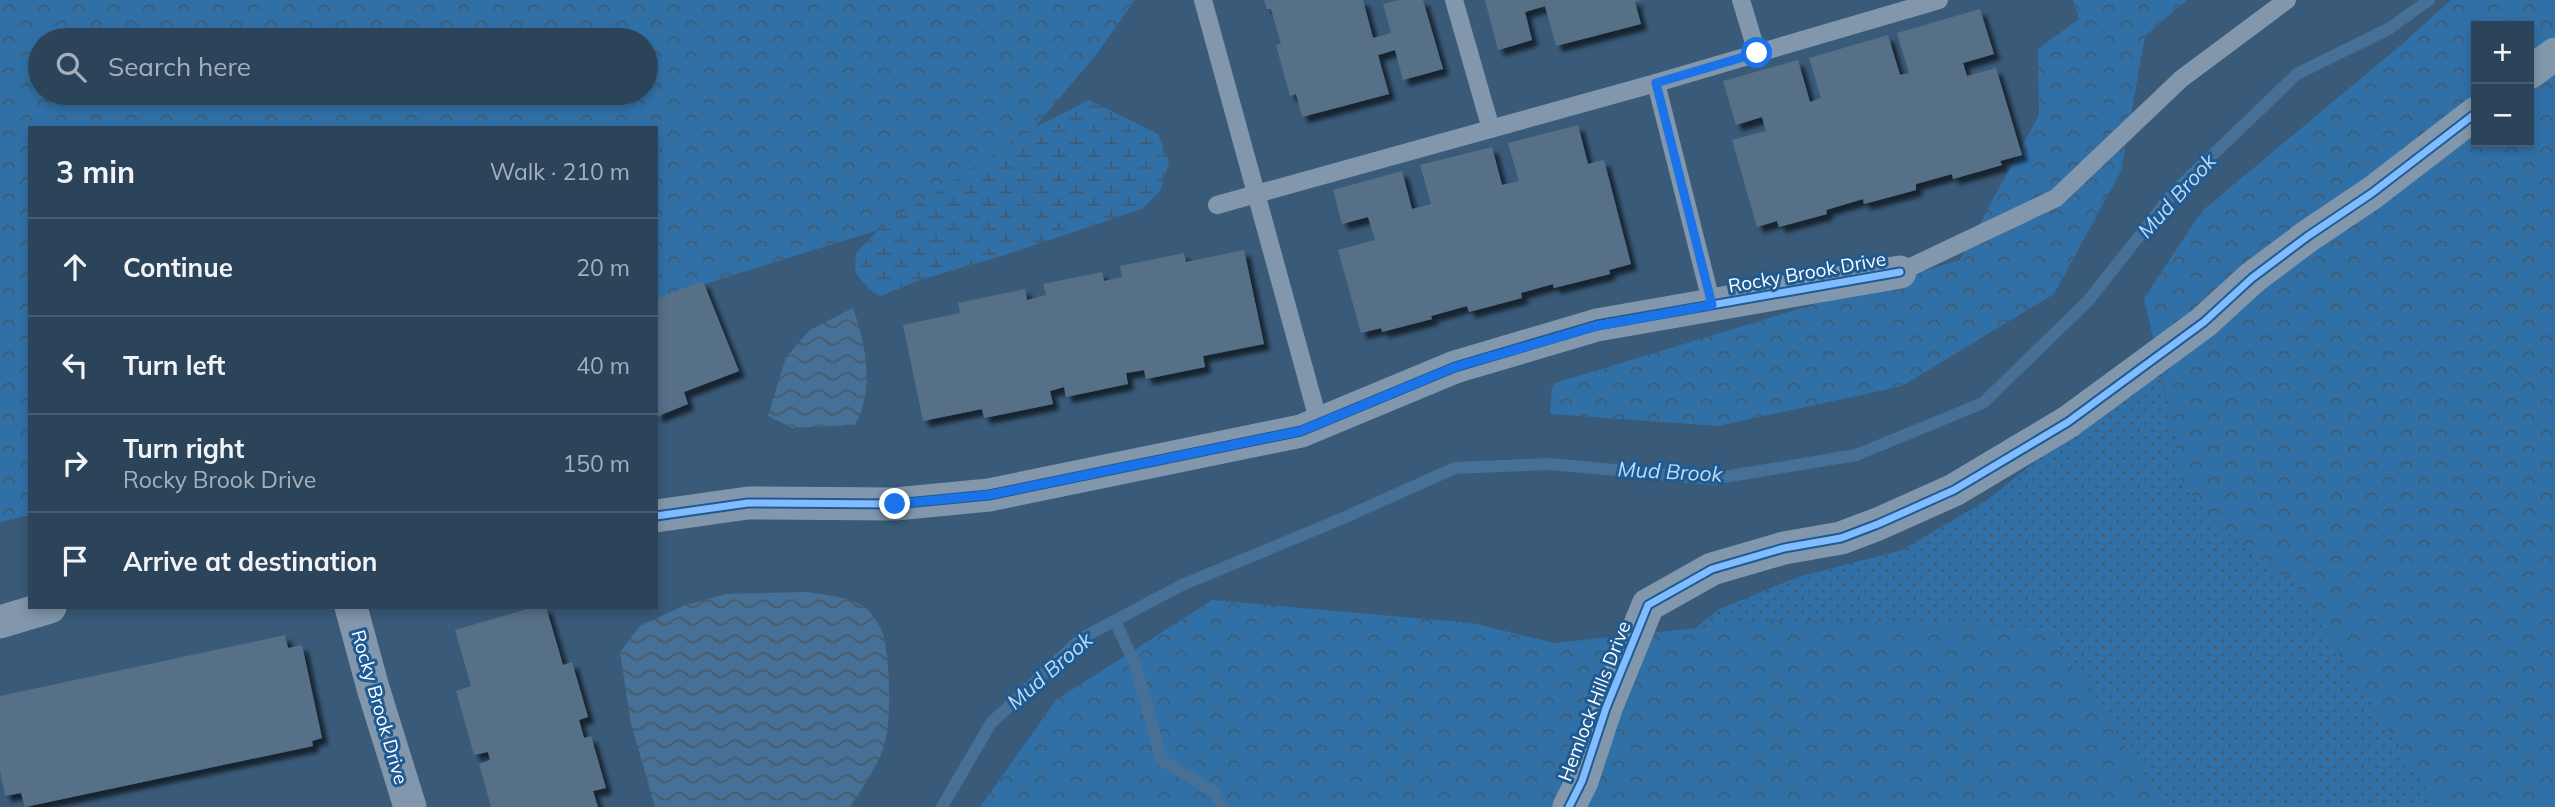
<!DOCTYPE html>
<meta charset="utf-8">
<style>
:root{--surface:#2b445a;--page:#334b60;--text:#f1f3f6;--muted:#a6b0bb;--line:#475c70}
body{margin:0;font-family:Mulish,sans-serif;background:var(--page);color:var(--text)}
.controls{position:absolute;right:21px;top:21px;display:grid;overflow:hidden;border-radius:0px;box-shadow:0 4px 10px #0003}
.controls button{width:63px;height:63px;display:grid;place-items:center;padding:0;border:0;border-bottom:2px solid var(--line);background:var(--surface);color:var(--text);font:35px sans-serif}
.stop{position:absolute;width:21px;height:21px;margin:-16px;border:5px solid #1a73e8;border-radius:50%;background:#fff}
.stop.end{background:#1a73e8;border-color:#fff;box-shadow:0 2px 7px #0008}
.list{margin:0;padding:0;list-style:none}
h2{display:flex;justify-content:space-between;align-items:center;height:91px;margin:0;padding:0 28px;font-size:30px}
h2 small{font-size:23px;font-weight:400;color:var(--muted)}
.list li{display:grid;grid-template-columns:46px 1fr auto;gap:21px;align-items:center;box-sizing:border-box;height:98px;padding:0 28px;border-top:2px solid var(--line)}
.list b{display:block;font-size:26px;white-space:nowrap}
.list p{margin:0;font-size:23px;white-space:nowrap;color:var(--muted)}
.list em{font-size:23px;font-style:normal;color:var(--muted)}
.icon{flex:none;width:38px;height:38px;fill:none;stroke:currentColor;stroke-width:2;stroke-linecap:round;stroke-linejoin:round}
.map{position:relative;flex:none;width:2555px;height:807px;overflow:hidden}
.search{position:absolute;background:var(--surface);box-shadow:0 4px 10px #0003;left:28px;top:28px;width:630px;height:77px;display:flex;align-items:center;gap:18px;box-sizing:border-box;padding:0 24px;border-radius:38px;color:var(--muted);font-size:26px}
.panel{position:absolute;background:var(--surface);box-shadow:0 4px 10px #0003;left:28px;top:126px;width:630px;height:483px;border-radius:0px}
.map>svg:first-child{display:block}
.grass{fill:url(#grass-dots)}
.forest{fill:url(#forest-crowns);fill-rule:evenodd}
.wetland{fill:url(#wetland-marsh)}
.water{fill:url(#water-waves)}
.lines{fill:none;stroke-linecap:round;stroke-linejoin:round}
.stream{stroke:#467095;stroke-width:12}
.building{fill:#567087;filter:url(#shadow)}
.lane{stroke:#8297ab;stroke-width:18}
.street{stroke:#8297ab;stroke-width:33}
.cycleway-casing{stroke:#1f5b92;stroke-width:11}
.cycleway{stroke:#80bcff;stroke-width:7}
.route{stroke:#1a73e8;stroke-width:9}
.labels{text-anchor:middle;stroke-width:6;stroke-linejoin:round;paint-order:stroke}
.street-label{font-size:19px;fill:#fff;stroke:#1f5b92}
.water-label{font-size:21px;font-style:italic;fill:#bddbf4;stroke:#1f5b92}
</style>
<div class="map">
<svg width="2555" height="807" viewBox="0 0 2555 807">
<defs>
<pattern id="grass-dots" width="8" height="8" patternUnits="userSpaceOnUse" patternTransform="scale(1.75)"><rect width="8" height="8" fill="#3170a7"/><path d="M2 2h.1M6 6h.1" fill="none" stroke="#415a70" stroke-width="1.8" stroke-linecap="round"/></pattern>
<pattern id="forest-crowns" width="20" height="18" patternUnits="userSpaceOnUse" patternTransform="scale(1.75)"><rect width="20" height="18" fill="#3170a7"/><path d="M2 6a3 3 0 1 1 6 0M12 15a3 3 0 1 1 6 0" fill="none" stroke="#415a70"/></pattern>
<pattern id="wetland-marsh" width="20" height="14" patternUnits="userSpaceOnUse" patternTransform="scale(1.75)"><rect width="20" height="14" fill="#3170a7"/><path d="M1 5h8M5 5V1M11 12h8M15 12V8" fill="none" stroke="#415a70"/></pattern>
<pattern id="water-waves" width="16" height="10" patternUnits="userSpaceOnUse" patternTransform="scale(1.75)"><rect width="16" height="10" fill="#467095"/><path d="M0 5q4-4 8 0t8 0" fill="none" stroke="#4a5a69"/></pattern>
<filter id="shadow"><feDropShadow dx="6" dy="6" stdDeviation="2" flood-color="#0009"/></filter>
</defs>
<rect width="100%" height="100%" fill="#395a78"/>
<path class="grass" d="M 2161,376 L 2175,435 L 2182,482 L 2221,529 L 2294,583 L 2438,807 L 2166,807 L 2047,628 L 1774,620 L 1696,628 L 1719,609 L 1798,577 L 1902,550 L 1987,500 L 2079,427 L 2142,383 Z"/>
<g class="forest">
<path d="M 0,0 L 1135,0 L 1095,56 L 1034,128 L 878,230 L 656,299 L 656,128 L 30,128 L 30,515 L 0,522 ZM 40,40 L 646,40 L 646,93 L 40,93 Z"/>
<path d="M 2073,0 L 2187,0 L 2145,36 L 2121,171 L 2054,294 L 1902,386 L 1718,426 L 1550,414 L 1552,384 L 1960,260 L 2039,115 L 2038,49 L 2079,19 Z"/>
<path d="M 2451,0 L 2555,0 L 2555,807 L 2438,807 L 2294,583 L 2221,529 L 2181,482 L 2175,435 L 2144,298 L 2202,211 L 2401,45 ZM 2476,26 L 2529,26 L 2529,142 L 2476,142 Z"/>
<path d="M 1212,600 L 1472,623 L 1554,643 L 1774,620 L 2047,628 L 2166,807 L 980,807 L 1056,700 Z"/>
</g>
<path class="wetland" d="M 1089,100 L 1158,134 L 1169,162 L 1160,191 L 1142,209 L 1011,253 L 917,281 L 881,296 L 870,291 L 855,272 L 856,253 L 880,228 L 1034,128 Z"/>
<g class="water">
<path d="M 853,308 C 866,344 875,390 855,425 L 792,428 L 768,416 L 786,357 L 810,330 Z"/>
<path d="M 808,592 C 828,596 853,596 869,611 C 874,617 881,627 883,634 C 890,658 892,723 884,746 C 877,768 862,788 850,807 L 655,807 L 631,724 L 620,652 L 640,626 L 683,606 L 726,594 Z"/>
</g>
<g class="lines">
<g class="stream">
<path d="M 1115,621 L 1135,664 L 1162,760 L 1214,792 L 1223,807"/>
<path d="M 942,807 L 991,723 L 1082,638 L 1182,585 L 1341,519 L 1455,468 L 1550,464 L 1712,479 L 1856,455 L 1983,403 L 2088,301 L 2174,192 L 2297,74 L 2390,28 L 2429,0"/>
</g>
</g>
<g class="building">
<path d="M 1264,0 L 1363,0 L 1373,38 L 1391,33 L 1383,4 L 1399,0 L 1423,0 L 1443,69 L 1403,80 L 1395,50 L 1378,55 L 1389,94 L 1302,117 L 1296,94 L 1290,96 L 1276,45 L 1281,44 L 1271,9 L 1267,9 Z"/>
<path d="M 1485,0 L 1641,0 L 1635,2 L 1641,24 L 1556,46 L 1545,6 L 1525,12 L 1532,40 L 1498,50 Z"/>
<path d="M 1980,9 L 1994,54 L 1963,63 L 1967,76 L 1996,68 L 2022,155 L 2000,161 L 2002,165 L 1953,179 L 1952,174 L 1916,184 L 1916,190 L 1864,204 L 1863,199 L 1826,210 L 1827,214 L 1779,227 L 1777,221 L 1757,227 L 1732,140 L 1766,131 L 1762,117 L 1736,125 L 1723,81 L 1798,60 L 1810,102 L 1821,98 L 1809,58 L 1888,35 L 1900,75 L 1909,73 L 1897,33 Z"/>
<path d="M 1578,125 L 1588,164 L 1604,160 L 1631,264 L 1609,270 L 1610,274 L 1554,288 L 1553,284 L 1521,293 L 1522,298 L 1469,312 L 1467,306 L 1431,316 L 1432,319 L 1382,332 L 1381,328 L 1361,333 L 1338,250 L 1375,240 L 1368,217 L 1342,224 L 1333,190 L 1402,171 L 1412,209 L 1431,204 L 1420,165 L 1492,147 L 1502,185 L 1519,181 L 1508,143 Z"/>
<path d="M 1244,250 L 1264,344 L 1203,356 L 1205,367 L 1146,379 L 1144,370 L 1126,373 L 1128,384 L 1066,397 L 1064,387 L 1050,391 L 1053,404 L 984,418 L 982,409 L 923,421 L 903,325 L 960,313 L 958,303 L 1025,289 L 1027,300 L 1046,295 L 1043,284 L 1102,272 L 1104,281 L 1122,277 L 1120,266 L 1184,253 L 1186,262 Z"/>
<path d="M 703,281 L 739,371 L 684,392 L 688,404 L 656,417 L 656,299 Z"/>
<path d="M 534,607 L 546,607 L 563,665 L 572,662 L 588,717 L 579,720 L 584,738 L 591,736 L 606,788 L 593,791 L 598,807 L 491,807 L 479,764 L 490,760 L 488,752 L 474,755 L 456,691 L 471,686 L 455,630 Z"/>
<path d="M 285,635 L 288,648 L 302,645 L 322,738 L 312,741 L 313,746 L 25,807 L 21,793 L 5,796 L 0,771 L 0,696 Z"/>
</g>
<g class="lines">
<g class="lane">
<path d="M 1203,0 L 1319,423"/>
<path d="M 1454,0 L 1491,129"/>
<path d="M 1741,0 L 1757,53"/>
<path d="M 1656,83 L 1939,0"/>
<path d="M 1217,205 L 1656,83 L 1712,305"/>
<path d="M 1900,272 L 2056,198 L 2181,79 L 2287,0"/>
</g>
<g class="street">
<path d="M 2529,73 L 2555,54"/>
<path d="M 656,516 L 748,503 L 895,504 L 989,495 L 1301,431 L 1455,367 L 1597,325 L 1900,272"/>
<path d="M 351,607 L 373,688 L 410,807"/>
<path d="M 0,622 L 50,607"/>
<path d="M 1569,807 L 1582,781 L 1606,708 L 1648,605 L 1712,569 L 1784,548 L 1841,538 L 1878,524 L 1954,490 L 2068,422 L 2204,322 L 2252,278 L 2308,236 L 2372,193 L 2476,113"/>
</g>
<defs>
<g id="cycleway">
<path d="M 656,516 L 748,503 L 895,504 L 989,495 L 1301,431 L 1455,367 L 1597,325 L 1900,272"/>
<path d="M 1569,807 L 1582,781 L 1606,708 L 1648,605 L 1712,569 L 1784,548 L 1841,538 L 1878,524 L 1954,490 L 2068,422 L 2204,322 L 2252,278 L 2308,236 L 2372,193 L 2476,113"/>
</g>
</defs>
<use href="#cycleway" class="cycleway-casing"/>
<use href="#cycleway" class="cycleway"/>
</g>
<g class="lines">
<path class="route" d="M 895,504 L 989,495 L 1301,431 L 1455,367 L 1597,326 L 1712,305 L 1656,83 L 1757,53"/>
</g>
<g class="labels">
<g class="street-label">
<text transform="translate(1807 272) rotate(-10)" y="7">Rocky Brook Drive</text>
<text transform="translate(1594 701) rotate(-69)" y="7">Hemlock Hills Drive</text>
<text transform="translate(380 707) rotate(74)" y="7">Rocky Brook Drive</text>
</g>
<g class="water-label">
<text transform="translate(2177 196) rotate(-48)" y="7">Mud Brook</text>
<text transform="translate(1670 472) rotate(3)" y="7">Mud Brook</text>
<text transform="translate(1050 671) rotate(-41)" y="7">Mud Brook</text>
</g>
</g>
</svg>
<div class="controls">
<button>+</button>
<button>−</button>
</div>
<div class="stop" style="left:1757px;top:53px"></div>
<div class="stop end" style="left:895px;top:504px"></div>
<div class="search"><svg class="icon" aria-label="search" viewBox="0 0 24 24"><circle cx="10" cy="10" r="6"/><path d="M15 15l6 6"/></svg>Search here</div>
<section class="panel">
<h2>3 min<small>Walk · 210 m</small></h2>
<ul class="list">
<li><svg class="icon" aria-label="ahead" viewBox="0 0 24 24"><path d="M12 20V5M6 11l6-6 6 6"/></svg><div><b>Continue</b></div><em>20 m</em></li>
<li><svg class="icon" aria-label="left" viewBox="0 0 24 24"><path d="M17 20v-9H6M10 6l-5 5 5 5"/></svg><div><b>Turn left</b></div><em>40 m</em></li>
<li><svg class="icon" aria-label="right" viewBox="0 0 24 24"><path d="M7 20v-9h11M14 6l5 5-5 5"/></svg><div><b>Turn right</b><p>Rocky Brook Drive</p></div><em>150 m</em></li>
<li><svg class="icon" aria-label="arrive" viewBox="0 0 24 24"><path d="M6 21V4h12l-3 4 3 4H6"/></svg><div><b>Arrive at destination</b></div></li>
</ul>
</section>
</div>
